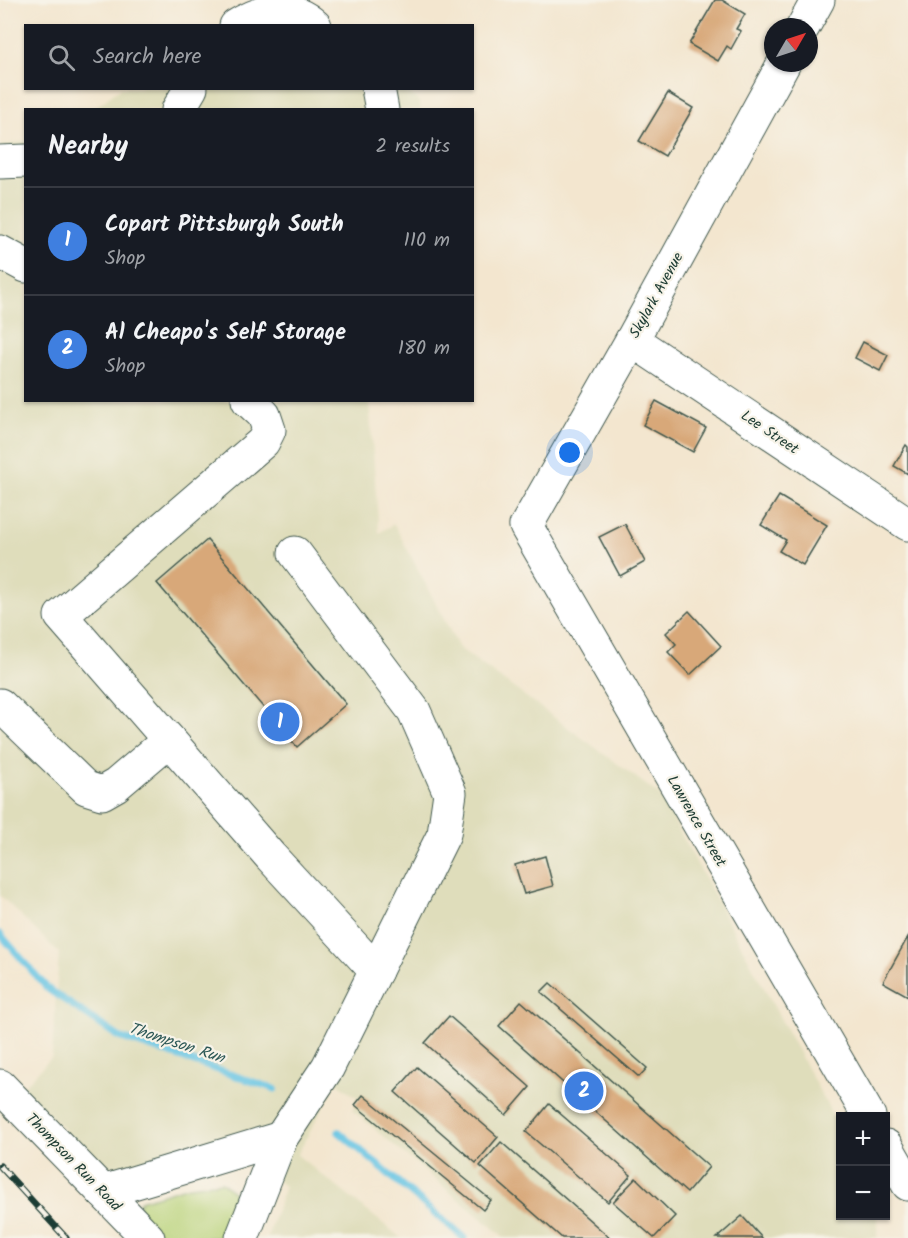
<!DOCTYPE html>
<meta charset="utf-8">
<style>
:root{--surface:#171b24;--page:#20242c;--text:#f1f3f6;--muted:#9ea1a6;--line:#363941;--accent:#c8321e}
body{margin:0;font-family:Kalam,sans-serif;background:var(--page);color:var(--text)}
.controls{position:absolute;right:18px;bottom:18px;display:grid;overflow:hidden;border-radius:0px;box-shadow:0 2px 4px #0004}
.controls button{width:54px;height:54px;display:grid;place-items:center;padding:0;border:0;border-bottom:2px solid var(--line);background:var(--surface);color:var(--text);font:30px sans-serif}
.compass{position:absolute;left:764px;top:18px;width:54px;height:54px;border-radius:50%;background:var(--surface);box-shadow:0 2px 4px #0004;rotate:51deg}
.you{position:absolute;left:570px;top:453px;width:21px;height:21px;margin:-15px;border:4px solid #fff;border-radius:50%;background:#1a73e8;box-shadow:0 0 0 9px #1a73e833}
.badge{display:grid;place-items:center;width:39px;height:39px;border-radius:50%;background:var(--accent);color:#fff;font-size:20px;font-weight:700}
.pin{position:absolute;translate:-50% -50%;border:3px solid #fff;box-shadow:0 2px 6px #0006}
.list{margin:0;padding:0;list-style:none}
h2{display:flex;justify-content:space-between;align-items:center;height:78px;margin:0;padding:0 24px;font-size:26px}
h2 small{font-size:20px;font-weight:400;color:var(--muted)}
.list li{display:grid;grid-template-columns:39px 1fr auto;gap:18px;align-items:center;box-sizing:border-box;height:108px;padding:0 24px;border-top:2px solid var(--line)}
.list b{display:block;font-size:22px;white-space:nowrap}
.list p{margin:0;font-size:20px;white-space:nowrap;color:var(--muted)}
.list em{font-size:20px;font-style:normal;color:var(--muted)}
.icon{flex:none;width:33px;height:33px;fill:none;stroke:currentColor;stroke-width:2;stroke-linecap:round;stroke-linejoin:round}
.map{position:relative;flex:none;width:908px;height:1238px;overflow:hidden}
.search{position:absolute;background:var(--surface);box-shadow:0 2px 4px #0004;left:24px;top:24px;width:450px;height:66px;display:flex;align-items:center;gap:15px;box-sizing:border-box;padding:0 21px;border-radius:0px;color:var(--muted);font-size:22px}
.panel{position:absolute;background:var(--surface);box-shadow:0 2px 4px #0004;left:24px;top:108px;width:450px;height:294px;border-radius:0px}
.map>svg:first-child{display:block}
.built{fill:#dfddbb}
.green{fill:#b7d277;stroke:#6b8856;stroke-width:1.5}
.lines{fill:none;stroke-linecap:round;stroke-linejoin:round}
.stream{stroke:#66c5e4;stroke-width:7}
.building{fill:#d8a879}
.minor-casing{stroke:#3f564b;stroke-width:35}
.minor{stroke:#fff;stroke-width:33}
.rail-casing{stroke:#1f3d34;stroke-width:7}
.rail{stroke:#f7f3e8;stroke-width:4.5;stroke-dasharray:14;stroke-linecap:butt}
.labels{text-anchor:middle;stroke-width:4.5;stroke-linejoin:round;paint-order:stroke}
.street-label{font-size:15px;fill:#1f3d34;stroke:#f7f3e8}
.water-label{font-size:16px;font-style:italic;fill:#2d5857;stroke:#f7f3e8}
</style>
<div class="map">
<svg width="908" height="1238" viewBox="0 0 908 1238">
<rect width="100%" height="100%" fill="#f7f3e8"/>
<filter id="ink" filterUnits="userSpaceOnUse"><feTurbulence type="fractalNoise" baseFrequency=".0167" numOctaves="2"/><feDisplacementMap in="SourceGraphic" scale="12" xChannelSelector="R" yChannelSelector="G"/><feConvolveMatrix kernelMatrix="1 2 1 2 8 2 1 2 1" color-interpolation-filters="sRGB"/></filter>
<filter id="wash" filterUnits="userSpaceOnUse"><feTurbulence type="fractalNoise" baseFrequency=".008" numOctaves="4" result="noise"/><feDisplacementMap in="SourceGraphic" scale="24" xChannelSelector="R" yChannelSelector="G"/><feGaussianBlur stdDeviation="1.35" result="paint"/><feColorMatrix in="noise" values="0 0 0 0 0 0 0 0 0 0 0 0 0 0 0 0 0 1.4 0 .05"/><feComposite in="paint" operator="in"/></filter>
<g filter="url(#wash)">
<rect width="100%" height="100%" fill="#f3e6cf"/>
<g class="built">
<path d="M 121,88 L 405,89 L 418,101 L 421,109 L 92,110 Z"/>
<path d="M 25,141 L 26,400 L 369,401 L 379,533 L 394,524 L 459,648 L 660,795 L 840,1129 L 840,1216 L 878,1216 L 877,1238 L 505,1238 L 352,1110 L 359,1099 L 337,1082 L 297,1155 L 401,1238 L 267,1238 L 285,1186 L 226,1146 L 105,1172 L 23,1087 L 52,1057 L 59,953 L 0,895 L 0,146 Z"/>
</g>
<path class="green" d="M 222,1182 L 235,1194 L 223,1238 L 155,1238 L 136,1217 L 140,1201 L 189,1186 Z"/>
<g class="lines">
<g class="stream">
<path d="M 0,934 L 48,989 L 119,1037 L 275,1089"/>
<path d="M 339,1132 L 464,1238"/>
</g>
</g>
<g id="blocks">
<g class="building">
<path d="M 715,0 L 722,0 L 745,14 L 736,29 L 741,31 L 731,49 L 727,46 L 718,61 L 689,44 Z"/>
<path d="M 668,93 L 693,108 L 665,156 L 639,141 Z"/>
<path d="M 863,342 L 888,355 L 880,371 L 855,358 Z"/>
<path d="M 656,401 L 706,428 L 693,452 L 643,425 Z"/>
<path d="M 906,445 L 908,447 L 908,474 L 894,466 Z"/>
<path d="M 779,496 L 827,525 L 803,565 L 779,551 L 786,540 L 761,525 Z"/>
<path d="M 625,524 L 645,562 L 620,576 L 599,537 Z"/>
<path d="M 207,540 L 346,704 L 297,747 L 157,583 Z"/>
<path d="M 689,611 L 721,646 L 690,675 L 668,652 L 676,644 L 666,633 Z"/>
<path d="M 545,856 L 553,886 L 524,894 L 515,865 Z"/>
<path d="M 908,937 L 908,996 L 883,982 Z"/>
<path d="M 550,983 L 647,1068 L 639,1077 L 541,992 Z"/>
<path d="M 521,1001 L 709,1167 L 687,1193 L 499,1026 Z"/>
<path d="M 449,1016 L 530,1087 L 506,1115 L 425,1043 Z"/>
<path d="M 417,1067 L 498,1137 L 476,1163 L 395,1092 Z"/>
<path d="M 363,1095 L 491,1200 L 483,1210 L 355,1105 Z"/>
<path d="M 549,1104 L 631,1175 L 608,1202 L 526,1132 Z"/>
<path d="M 501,1142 L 610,1238 L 562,1238 L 480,1166 Z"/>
<path d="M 636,1178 L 675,1216 L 654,1238 L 613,1202 Z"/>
<path d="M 742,1216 L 762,1238 L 717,1238 Z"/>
</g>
</g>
</g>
<g filter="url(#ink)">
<use href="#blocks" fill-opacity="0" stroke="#3f564b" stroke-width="1.5"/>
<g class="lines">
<defs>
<g id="minor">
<path d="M 236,26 C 262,10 290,3 315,26"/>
<path d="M 803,27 L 818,0"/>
<path d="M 784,63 L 632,340 L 526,526 L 869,1116"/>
<path d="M 378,88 L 382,110"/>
<path d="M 178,110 L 191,88"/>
<path d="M 0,162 L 26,161"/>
<path d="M 0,252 L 26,266"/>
<path d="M 632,340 L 908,524"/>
<path d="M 248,400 L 264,415 L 269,430 L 263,442 L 61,616 L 271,857 L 376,971"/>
<path d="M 0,705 L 86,788 L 102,793 L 116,785 L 169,740"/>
<path d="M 0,1086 L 148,1238"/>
<path d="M 281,1138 L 328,1067 L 444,834 L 450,793 L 414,711 L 295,553"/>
<path d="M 886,1146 L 908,1184"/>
<path d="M 103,1192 L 281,1138 L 242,1238"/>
</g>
</defs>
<use href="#minor" class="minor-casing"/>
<use href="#minor" class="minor"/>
<defs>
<path id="rail" d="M 0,1166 L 66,1238"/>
</defs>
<use href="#rail" class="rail-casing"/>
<use href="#rail" class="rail"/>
</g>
</g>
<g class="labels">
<g class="street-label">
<text transform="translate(656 295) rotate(-61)" y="5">Skylark Avenue</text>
<text transform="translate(770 432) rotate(34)" y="5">Lee Street</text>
<text transform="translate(697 821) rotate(60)" y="5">Lawrence Street</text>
<text transform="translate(74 1162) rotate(46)" y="5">Thompson Run Road</text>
</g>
<g class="water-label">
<text transform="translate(177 1042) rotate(18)" y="6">Thompson Run</text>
</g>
</g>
</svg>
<div class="controls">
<button>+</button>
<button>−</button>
</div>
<svg class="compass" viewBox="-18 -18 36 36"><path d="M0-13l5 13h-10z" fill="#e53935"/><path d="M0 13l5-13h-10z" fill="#9ea1a6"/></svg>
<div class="you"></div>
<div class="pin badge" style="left:280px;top:722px;background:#3f7fe0">1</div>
<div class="pin badge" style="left:584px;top:1091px;background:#3f7fe0">2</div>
<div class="search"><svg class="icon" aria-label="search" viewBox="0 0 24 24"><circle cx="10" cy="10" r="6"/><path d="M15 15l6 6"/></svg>Search here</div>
<section class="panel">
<h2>Nearby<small>2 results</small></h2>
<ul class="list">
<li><span class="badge" style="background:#3f7fe0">1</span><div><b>Copart Pittsburgh South</b><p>Shop</p></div><em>110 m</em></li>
<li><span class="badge" style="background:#3f7fe0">2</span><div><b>Al Cheapo's Self Storage</b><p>Shop</p></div><em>180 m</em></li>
</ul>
</section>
</div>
